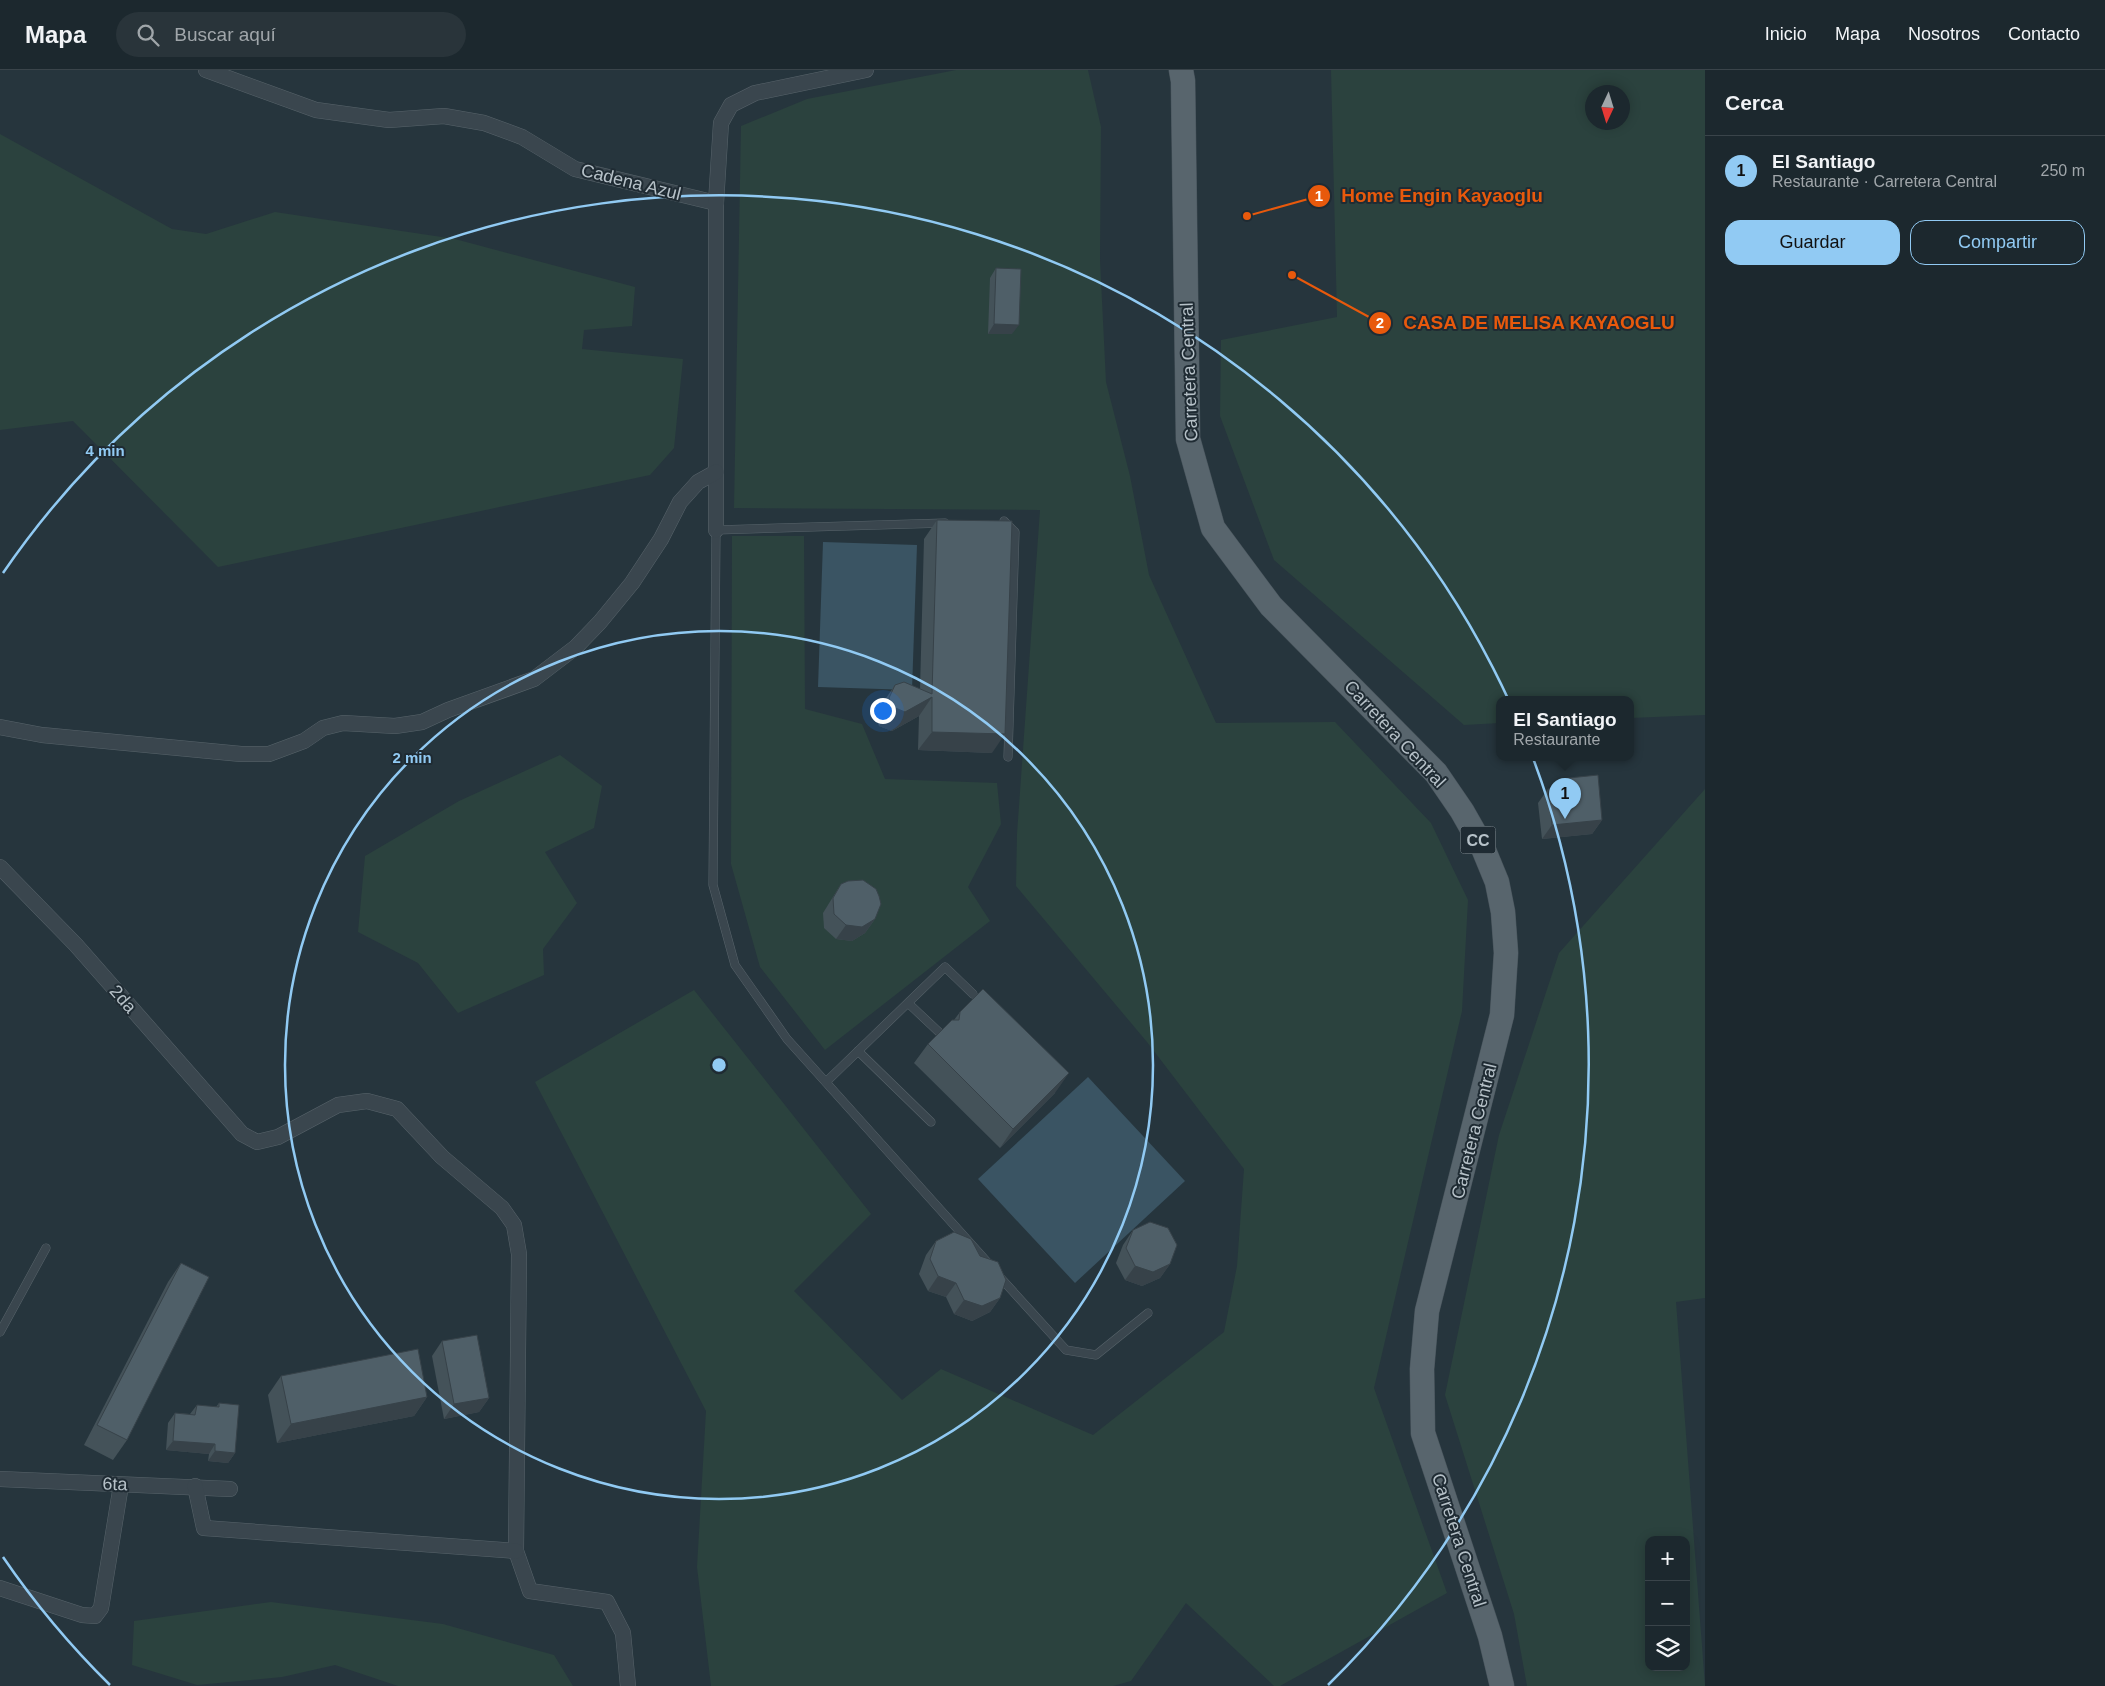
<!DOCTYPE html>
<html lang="es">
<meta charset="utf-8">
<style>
:root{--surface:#1c282e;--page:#29343a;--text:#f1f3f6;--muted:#a0a6aa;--line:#3a444a;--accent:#91caf3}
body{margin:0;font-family:Helvetica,sans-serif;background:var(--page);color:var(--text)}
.controls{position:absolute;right:15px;bottom:15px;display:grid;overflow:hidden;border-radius:10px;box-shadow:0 2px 12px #0003}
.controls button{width:45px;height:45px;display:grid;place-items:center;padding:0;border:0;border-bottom:1px solid var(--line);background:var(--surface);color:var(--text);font:25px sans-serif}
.compass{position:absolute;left:1585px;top:15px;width:45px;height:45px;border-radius:50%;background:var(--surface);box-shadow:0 2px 12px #0003;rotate:184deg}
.you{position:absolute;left:882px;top:640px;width:18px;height:18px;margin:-12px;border:4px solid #fff;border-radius:50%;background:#1a73e8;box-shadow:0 0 0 8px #1a73e833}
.badge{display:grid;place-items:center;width:32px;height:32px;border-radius:50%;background:var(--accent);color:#111;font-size:16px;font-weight:700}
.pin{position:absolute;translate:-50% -41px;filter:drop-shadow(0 1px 2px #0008)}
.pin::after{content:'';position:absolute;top:26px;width:18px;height:15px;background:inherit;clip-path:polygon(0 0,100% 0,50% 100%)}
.popup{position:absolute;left:1496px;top:626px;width:138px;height:65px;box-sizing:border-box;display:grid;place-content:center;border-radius:10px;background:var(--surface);filter:drop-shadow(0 1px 4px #0005);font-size:16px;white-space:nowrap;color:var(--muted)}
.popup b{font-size:19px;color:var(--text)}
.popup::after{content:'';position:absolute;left:50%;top:100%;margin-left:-10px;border:10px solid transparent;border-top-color:var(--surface)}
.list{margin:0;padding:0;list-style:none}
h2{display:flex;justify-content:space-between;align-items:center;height:65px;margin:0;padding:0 20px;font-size:21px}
h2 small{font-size:16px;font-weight:400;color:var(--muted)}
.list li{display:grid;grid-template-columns:32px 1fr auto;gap:15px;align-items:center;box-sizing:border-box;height:70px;padding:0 20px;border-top:1px solid var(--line)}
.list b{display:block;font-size:19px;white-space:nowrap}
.list p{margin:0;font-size:16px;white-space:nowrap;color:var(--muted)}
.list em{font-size:16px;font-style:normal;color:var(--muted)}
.actions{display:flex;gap:10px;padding:15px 20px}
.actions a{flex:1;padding:11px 0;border:1px solid var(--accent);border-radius:15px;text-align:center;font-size:18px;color:var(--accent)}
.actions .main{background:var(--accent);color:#111}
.icon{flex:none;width:28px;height:28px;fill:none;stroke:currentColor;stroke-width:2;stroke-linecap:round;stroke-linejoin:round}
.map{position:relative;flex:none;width:1705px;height:1616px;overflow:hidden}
header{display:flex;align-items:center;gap:30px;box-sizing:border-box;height:70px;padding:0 25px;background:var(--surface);border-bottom:1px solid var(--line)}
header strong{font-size:24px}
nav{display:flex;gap:28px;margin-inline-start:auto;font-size:18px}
.search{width:350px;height:45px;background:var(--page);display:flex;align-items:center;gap:12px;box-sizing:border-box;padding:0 18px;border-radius:28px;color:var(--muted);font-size:19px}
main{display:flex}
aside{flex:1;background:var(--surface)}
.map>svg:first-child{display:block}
.green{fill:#2b423e;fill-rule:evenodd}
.water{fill:#3a5463}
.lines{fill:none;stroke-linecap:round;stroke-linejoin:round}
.lane-casing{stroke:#58646b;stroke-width:9}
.street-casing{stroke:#58646b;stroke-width:16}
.primary-casing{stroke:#46525a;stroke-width:25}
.lane{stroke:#3a464e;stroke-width:8}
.street{stroke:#3a464e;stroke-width:15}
.primary{stroke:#58656d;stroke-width:24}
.wall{fill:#445259}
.shaded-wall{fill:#374249}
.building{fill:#4f5f68;stroke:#374249}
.ring{fill:none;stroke:#91caf3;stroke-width:2.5}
.labels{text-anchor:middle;stroke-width:4;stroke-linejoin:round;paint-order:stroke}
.shield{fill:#1f2b33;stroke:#89949b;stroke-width:1}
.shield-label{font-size:16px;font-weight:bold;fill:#b6c1c8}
.street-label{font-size:18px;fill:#b6c1c8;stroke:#1f2b33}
.centre{fill:#91caf3;stroke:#1f2b33;stroke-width:2.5}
.ring-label{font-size:15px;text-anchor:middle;font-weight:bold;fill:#91caf3;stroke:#1f2b33;stroke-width:4;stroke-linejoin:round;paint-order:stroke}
.leader{fill:none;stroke:#e8590c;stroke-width:2}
.callout-dot{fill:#e8590c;stroke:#1f2b33;stroke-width:2}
.mark-label{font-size:15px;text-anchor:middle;font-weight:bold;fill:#fff}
.callout-label{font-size:19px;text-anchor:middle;font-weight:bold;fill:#e8590c;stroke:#1f2b33;stroke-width:4;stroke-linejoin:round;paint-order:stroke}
</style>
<header>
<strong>Mapa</strong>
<div class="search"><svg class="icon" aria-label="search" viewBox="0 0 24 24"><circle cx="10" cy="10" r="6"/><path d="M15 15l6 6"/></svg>Buscar aquí</div>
<nav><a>Inicio</a><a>Mapa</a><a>Nosotros</a><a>Contacto</a></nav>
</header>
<main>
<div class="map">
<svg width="1705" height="1616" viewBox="0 0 1705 1616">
<rect width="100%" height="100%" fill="#26353d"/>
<g class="green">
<path d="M 956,0 L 1088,0 L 1101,57 L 1100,190 L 1106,312 L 1130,406 L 1149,505 L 1216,653 L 1335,652 L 1431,753 L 1468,830 L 1462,941 L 1374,1318 L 1447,1523 L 1280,1616 L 1274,1616 L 1186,1533 L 1131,1611 L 1113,1616 L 711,1616 L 697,1497 L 706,1341 L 535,1012 L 694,920 L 871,1144 L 794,1221 L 902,1330 L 941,1299 L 1093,1365 L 1224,1262 L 1237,1196 L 1244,1099 L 1147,972 L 1016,816 L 1017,764 L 1040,440 L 734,438 L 741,56 L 807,29 Z"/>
<path d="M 1331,0 L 1705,0 L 1705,645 L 1630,648 L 1630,630 L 1500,630 L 1500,653 L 1464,655 L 1274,490 L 1220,346 L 1221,270 L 1337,247 ZM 1592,22 L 1622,22 L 1622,52 L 1592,52 Z"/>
<path d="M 0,64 L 172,159 L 206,164 L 275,142 L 455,169 L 635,217 L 632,256 L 584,260 L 582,279 L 683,289 L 674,378 L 650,405 L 218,497 L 73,351 L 0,360 Z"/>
<path d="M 732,466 L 804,466 L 805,639 L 862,654 L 885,709 L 997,713 L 1001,754 L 968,817 L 990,851 L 825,980 L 760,897 L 731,794 Z"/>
<path d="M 560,685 L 602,716 L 594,758 L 545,782 L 577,833 L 543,879 L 544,905 L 458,943 L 418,893 L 358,862 L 365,786 L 459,731 Z"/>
<path d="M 1705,719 L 1705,1228 L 1676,1232 L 1705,1616 L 1527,1616 L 1514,1544 L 1445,1325 L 1499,1065 L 1559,883 ZM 1649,1470 L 1686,1470 L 1686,1597 L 1649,1597 Z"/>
<path d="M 271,1532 L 443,1554 L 554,1585 L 573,1616 L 398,1616 L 335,1595 L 282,1607 L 197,1615 L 132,1595 L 134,1551 Z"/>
</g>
<g class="water">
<path d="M 823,472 L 917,475 L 912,620 L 818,617 Z"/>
<path d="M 1088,1007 L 1185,1111 L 1075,1213 L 978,1109 Z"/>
</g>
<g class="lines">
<defs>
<g id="lane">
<path d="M 1004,451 L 1015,462 L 1008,687"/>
<path d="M 945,453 L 716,460 L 713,815 L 735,895 L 787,969 L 989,1194"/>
<path d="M 908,933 L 942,965"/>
<path d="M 858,981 L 931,1052"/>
<path d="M 826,1012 L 945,897 L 973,924"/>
<path d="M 998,1205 L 1066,1280 L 1096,1285 L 1148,1243"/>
<path d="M 0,1262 L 46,1178"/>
</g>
<g id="street">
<path d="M 206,0 L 316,40 L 389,50 L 444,46 L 484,53 L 522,67 L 575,99 L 716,133"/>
<path d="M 716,460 L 716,133 L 721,53 L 731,35 L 755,23 L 866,0"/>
<path d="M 0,657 L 42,665 L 241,684 L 269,684 L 304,671 L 323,658 L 343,653 L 395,656 L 422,652 L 448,640 L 534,609 L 576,577 L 600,552 L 632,513 L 661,469 L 680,432 L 698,412 L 716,402"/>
<path d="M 0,797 L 76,875 L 242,1064 L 257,1072 L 278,1067 L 338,1035 L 367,1031 L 397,1039 L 442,1087 L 502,1138 L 514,1155 L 519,1184 L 516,1481 L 530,1521 L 607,1532 L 623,1563 L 628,1616"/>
<path d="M 0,1409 L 230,1419"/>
<path d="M 195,1416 L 204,1458 L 516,1481"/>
<path d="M 0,1518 L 82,1545 L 95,1546 L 101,1538 L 121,1415"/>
</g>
<path id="primary" d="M 1181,0 L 1183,11 L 1188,369 L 1213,458 L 1271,536 L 1436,703 L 1462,741 L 1483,778 L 1497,812 L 1503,842 L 1506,883 L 1502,945 L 1427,1241 L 1422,1299 L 1423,1363 L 1490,1566 L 1502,1616"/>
</defs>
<use href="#lane" class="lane-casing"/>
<use href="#street" class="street-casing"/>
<use href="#primary" class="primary-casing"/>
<use href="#lane" class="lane"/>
<use href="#street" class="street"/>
<use href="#primary" class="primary"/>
</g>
<g class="wall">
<path d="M 996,198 L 1012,264 L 988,264 L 990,208 Z"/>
<path d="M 937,450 L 992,683 L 918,680 L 919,646 L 892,661 L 879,656 L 876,647 L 882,634 L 895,615 L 920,619 L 924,469 Z"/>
<path d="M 1559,709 L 1602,750 L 1592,764 L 1542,769 L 1538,733 L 1548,719 L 1553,718 Z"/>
<path d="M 841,814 L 875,849 L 865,863 L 852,871 L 836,869 L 824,858 L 823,843 Z"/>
<path d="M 960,942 L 1055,1023 L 1000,1078 L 914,993 L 928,974 L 954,950 Z"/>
<path d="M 1133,1160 L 1170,1194 L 1160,1208 L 1142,1216 L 1125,1210 L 1116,1193 L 1123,1175 Z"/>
<path d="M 936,1171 L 1000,1228 L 990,1242 L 972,1251 L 954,1244 L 946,1227 L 928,1221 L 919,1204 L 926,1185 Z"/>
<path d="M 181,1193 L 127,1370 L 113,1390 L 84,1375 L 168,1212 Z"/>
<path d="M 442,1271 L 489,1328 L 479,1342 L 444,1349 L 432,1286 Z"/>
<path d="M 281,1306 L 427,1327 L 414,1346 L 277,1373 L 268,1325 Z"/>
<path d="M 219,1333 L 235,1383 L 228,1393 L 208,1391 L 209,1384 L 166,1380 L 168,1353 L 175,1343 L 190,1344 L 197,1335 L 216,1337 Z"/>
</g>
<g class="shaded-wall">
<path d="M 994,254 L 1019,255 L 1012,264 L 988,264 Z"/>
<path d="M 932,627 L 919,646 L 892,661 L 879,656 L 893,637 Z"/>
<path d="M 932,662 L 1005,664 L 992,683 L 918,680 Z"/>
<path d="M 1602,750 L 1592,764 L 1542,769 L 1552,755 Z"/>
<path d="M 875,849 L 865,863 L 852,871 L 836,869 L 846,855 Z"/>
<path d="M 1069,1003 L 1055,1023 L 1000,1078 L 1013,1059 Z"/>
<path d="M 1170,1194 L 1160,1208 L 1142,1216 L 1125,1210 L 1135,1196 Z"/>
<path d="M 938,1206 L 956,1213 L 946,1227 L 928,1221 Z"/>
<path d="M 1000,1228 L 990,1242 L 972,1251 L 954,1244 L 964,1230 Z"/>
<path d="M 427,1327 L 414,1346 L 277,1373 L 291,1354 Z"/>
<path d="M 489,1328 L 479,1342 L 444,1349 L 454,1334 Z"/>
<path d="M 173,1371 L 215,1374 L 209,1384 L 166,1380 Z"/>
<path d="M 215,1381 L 235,1383 L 228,1393 L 208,1391 Z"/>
</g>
<g class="building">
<path d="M 996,198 L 1021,199 L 1019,255 L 994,254 Z"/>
<path d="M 937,450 L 1012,451 L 1005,664 L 932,662 L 932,627 L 905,642 L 893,637 L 889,628 L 895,615 L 904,612 L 932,624 Z"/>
<path d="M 1598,705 L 1602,750 L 1552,755 L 1548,719 L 1560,717 L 1559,709 Z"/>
<path d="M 863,810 L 876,819 L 879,826 L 881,834 L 875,849 L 862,857 L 846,855 L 834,844 L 833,828 L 841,814 L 848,811 Z"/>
<path d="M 983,919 L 1069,1003 L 1013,1059 L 928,974 L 952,950 L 959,950 L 960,942 Z"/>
<path d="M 1150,1152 L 1168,1158 L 1177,1175 L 1170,1194 L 1153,1202 L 1135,1196 L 1126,1178 L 1133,1160 Z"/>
<path d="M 954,1162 L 971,1169 L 980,1186 L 998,1192 L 1006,1210 L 1000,1228 L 982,1236 L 964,1230 L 956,1213 L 938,1206 L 930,1189 L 936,1171 Z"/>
<path d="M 181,1193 L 209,1207 L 127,1370 L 97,1355 Z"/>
<path d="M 477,1265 L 489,1328 L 454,1334 L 442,1271 Z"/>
<path d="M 418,1279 L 427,1327 L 291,1354 L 281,1306 Z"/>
<path d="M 219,1333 L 239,1335 L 235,1383 L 215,1381 L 215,1374 L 173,1371 L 175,1343 L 195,1345 L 197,1335 L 219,1337 Z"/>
</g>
<g class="ring">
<circle cx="719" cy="995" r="434"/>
<path d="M110 1615A869 869 0 0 1 3 1487M3 503A869 869 0 1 1 1328 1615"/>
</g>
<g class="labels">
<rect class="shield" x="1460.5" y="756.5" width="35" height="27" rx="4"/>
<g class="shield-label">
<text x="1478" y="776">CC</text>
</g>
<g class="street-label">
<text transform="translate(631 112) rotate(14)" y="6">Cadena Azul</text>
<text transform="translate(1189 302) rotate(-92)" y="6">Carretera Central</text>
<text transform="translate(1395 664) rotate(47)" y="6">Carretera Central</text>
<text transform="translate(123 929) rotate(49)" y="6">2da</text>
<text transform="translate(1474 1061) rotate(-76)" y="6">Carretera Central</text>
<text transform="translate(115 1414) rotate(2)" y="6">6ta</text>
<text transform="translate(1459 1470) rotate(72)" y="6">Carretera Central</text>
</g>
</g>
<circle cx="719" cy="995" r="8" class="centre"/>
<g class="ring-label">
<text x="105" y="386">4 min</text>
<text x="412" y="693">2 min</text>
</g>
<path class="leader" d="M1247 146L1319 126M1292 205L1380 253"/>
<g class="callout-dot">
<circle cx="1247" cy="146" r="5"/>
<circle cx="1292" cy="205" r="5"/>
<circle cx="1319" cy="126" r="12"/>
<circle cx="1380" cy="253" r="12"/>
</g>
<g class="mark-label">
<text x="1319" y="131">1</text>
<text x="1380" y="258">2</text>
</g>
<g class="callout-label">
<text x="1442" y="132">Home Engin Kayaoglu</text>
<text x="1539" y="259">CASA DE MELISA KAYAOGLU</text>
</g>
</svg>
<div class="controls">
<button>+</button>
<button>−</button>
<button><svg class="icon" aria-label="layers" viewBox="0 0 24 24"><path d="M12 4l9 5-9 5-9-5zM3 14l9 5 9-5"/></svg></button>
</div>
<svg class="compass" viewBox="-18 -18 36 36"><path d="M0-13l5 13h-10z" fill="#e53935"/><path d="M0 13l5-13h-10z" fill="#a0a6aa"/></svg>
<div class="you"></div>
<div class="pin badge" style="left:1565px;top:749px">1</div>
<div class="popup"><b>El Santiago</b>Restaurante</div>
</div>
<aside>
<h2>Cerca<small></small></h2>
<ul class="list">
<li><span class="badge">1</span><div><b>El Santiago</b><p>Restaurante · Carretera Central</p></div><em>250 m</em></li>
</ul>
<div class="actions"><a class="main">Guardar</a><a>Compartir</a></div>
</aside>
</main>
